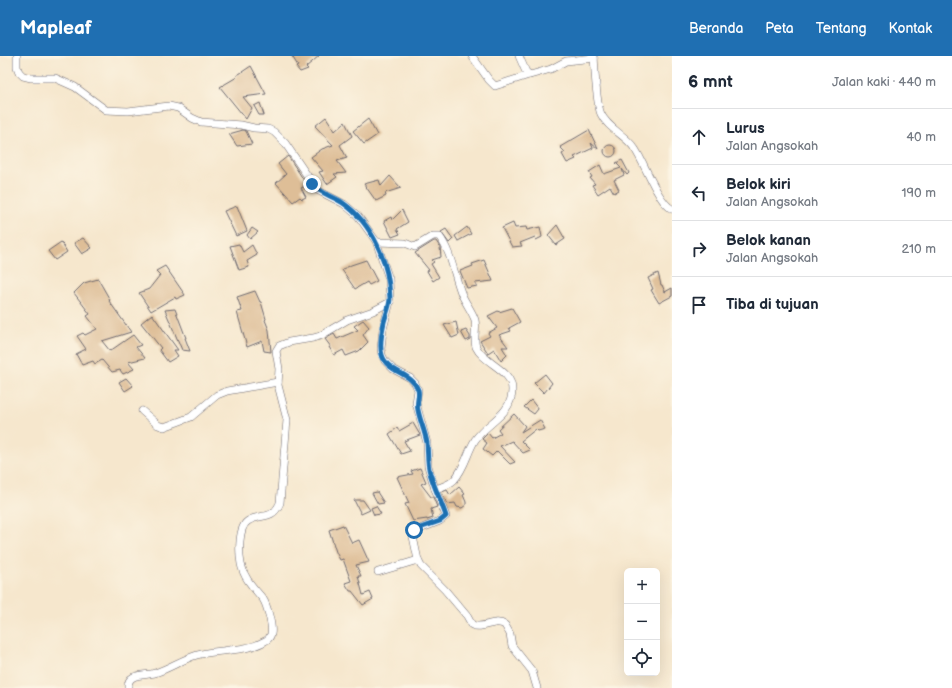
<!DOCTYPE html>
<html lang="id">
<meta charset="utf-8">
<style>
:root{--surface:#fff;--page:#f2f2f3;--text:#1f2937;--muted:#747a83;--line:#e0e1e3;--accent:#1f6fb2}
body{margin:0;font-family:"Balsamiq Sans",sans-serif;background:var(--page);color:var(--text)}
.controls{position:absolute;right:12px;bottom:12px;display:grid;overflow:hidden;border-radius:6px;box-shadow:0 4px 16px #0002}
.controls button{width:36px;height:36px;display:grid;place-items:center;padding:0;border:0;border-bottom:1px solid var(--line);background:var(--surface);color:var(--text);font:20px sans-serif}
.stop{position:absolute;width:12px;height:12px;margin:-9px;border:3px solid #1f6fb2;border-radius:50%;background:#fff}
.stop.end{background:#1f6fb2;border-color:#fff;box-shadow:0 1px 4px #0008}
.list{margin:0;padding:0;list-style:none}
h2{display:flex;justify-content:space-between;align-items:center;height:52px;margin:0;padding:0 16px;font-size:17px}
h2 small{font-size:13px;font-weight:400;color:var(--muted)}
.list li{display:grid;grid-template-columns:26px 1fr auto;gap:12px;align-items:center;box-sizing:border-box;height:56px;padding:0 16px;border-top:1px solid var(--line)}
.list b{display:block;font-size:15px;white-space:nowrap}
.list p{margin:0;font-size:13px;white-space:nowrap;color:var(--muted)}
.list em{font-size:13px;font-style:normal;color:var(--muted)}
.icon{flex:none;width:22px;height:22px;fill:none;stroke:currentColor;stroke-width:2;stroke-linecap:round;stroke-linejoin:round}
.map{position:relative;flex:none;width:672px;height:632px;overflow:hidden}
header{display:flex;align-items:center;gap:24px;box-sizing:border-box;height:56px;padding:0 20px;background:var(--accent);color:#fff}
header strong{font-size:19px}
nav{display:flex;gap:22px;margin-inline-start:auto;font-size:14px}
main{display:flex}
aside{flex:1;background:var(--surface)}
.map>svg:first-child{display:block}
.building{fill:#debe97}
.lines{fill:none;stroke-linecap:round;stroke-linejoin:round}
.street-casing{stroke:#6c676e;stroke-width:8}
.street{stroke:#fff;stroke-width:7}
.route{stroke:#1f6fb2;stroke-width:5}
</style>
<header>
<strong>Mapleaf</strong>
<nav><a>Beranda</a><a>Peta</a><a>Tentang</a><a>Kontak</a></nav>
</header>
<main>
<div class="map">
<svg width="672" height="632" viewBox="0 0 672 632">
<rect width="100%" height="100%" fill="#fcf5e5"/>
<filter id="ink" filterUnits="userSpaceOnUse"><feTurbulence type="fractalNoise" baseFrequency=".025" numOctaves="2"/><feDisplacementMap in="SourceGraphic" scale="8" xChannelSelector="R" yChannelSelector="G"/><feConvolveMatrix kernelMatrix="1 2 1 2 8 2 1 2 1" color-interpolation-filters="sRGB"/></filter>
<filter id="wash" filterUnits="userSpaceOnUse"><feTurbulence type="fractalNoise" baseFrequency=".012" numOctaves="4" result="noise"/><feDisplacementMap in="SourceGraphic" scale="16" xChannelSelector="R" yChannelSelector="G"/><feGaussianBlur stdDeviation="0.9" result="paint"/><feColorMatrix in="noise" values="0 0 0 0 0 0 0 0 0 0 0 0 0 0 0 0 0 1.4 0 .05"/><feComposite in="paint" operator="in"/></filter>
<g filter="url(#wash)">
<rect width="100%" height="100%" fill="#f6e7cd"/>
<g id="blocks">
<g class="building">
<path d="M 292,0 L 319,0 L 306,11 L 308,13 L 300,16 L 296,11 L 298,10 Z"/>
<path d="M 251,10 L 266,38 L 243,41 L 252,52 L 246,63 L 220,31 L 237,21 L 236,20 Z"/>
<path d="M 260,47 L 264,59 L 259,59 L 254,50 Z"/>
<path d="M 326,61 L 335,75 L 345,66 L 352,80 L 340,89 L 347,102 L 337,105 L 346,117 L 334,118 L 337,121 L 327,128 L 319,116 L 323,115 L 311,101 L 322,93 L 333,89 L 315,70 Z"/>
<path d="M 368,63 L 377,79 L 364,88 L 353,75 Z"/>
<path d="M 243,74 L 246,75 L 252,88 L 237,90 L 229,78 Z"/>
<path d="M 589,74 L 598,93 L 591,87 L 593,92 L 574,101 L 576,103 L 567,107 L 562,98 L 565,96 L 560,91 Z"/>
<circle cx="610" cy="95" r="6"/>
<path d="M 288,100 L 307,129 L 301,132 L 306,141 L 302,143 L 300,141 L 293,146 L 276,127 L 286,118 L 278,108 Z"/>
<path d="M 622,104 L 629,117 L 627,119 L 622,113 L 624,119 L 614,124 L 619,134 L 614,137 L 610,130 L 598,138 L 592,129 L 595,128 L 590,122 L 592,121 L 589,116 L 600,109 L 604,118 L 621,112 L 616,107 Z"/>
<path d="M 390,120 L 401,132 L 385,137 L 386,140 L 376,145 L 364,128 L 379,124 L 381,130 Z"/>
<path d="M 237,150 L 247,175 L 236,180 L 224,155 Z"/>
<path d="M 402,154 L 408,166 L 397,173 L 400,178 L 392,181 L 384,165 L 391,161 L 392,164 Z"/>
<path d="M 513,167 L 515,172 L 526,171 L 527,174 L 540,171 L 542,181 L 536,184 L 535,181 L 520,187 L 522,190 L 512,191 L 502,172 Z"/>
<path d="M 557,169 L 565,183 L 556,189 L 548,179 Z"/>
<path d="M 467,171 L 471,178 L 458,185 L 455,180 Z"/>
<path d="M 252,172 L 258,176 L 250,183 L 247,179 Z"/>
<path d="M 446,173 L 453,183 L 449,187 L 441,176 Z"/>
<path d="M 83,182 L 92,192 L 82,198 L 74,187 Z"/>
<path d="M 434,185 L 436,185 L 440,191 L 441,201 L 432,204 L 434,206 L 431,208 L 439,221 L 433,225 L 427,215 L 429,214 L 415,197 Z"/>
<path d="M 61,186 L 67,196 L 55,204 L 48,195 Z"/>
<path d="M 239,188 L 243,196 L 252,189 L 257,199 L 247,205 L 249,211 L 239,214 L 230,190 Z"/>
<path d="M 366,204 L 377,225 L 369,229 L 367,226 L 355,233 L 342,214 L 351,209 Z"/>
<path d="M 484,204 L 493,225 L 475,227 L 477,230 L 467,232 L 460,215 L 473,210 L 472,208 Z"/>
<path d="M 165,210 L 185,239 L 176,243 L 175,241 L 151,255 L 139,237 L 149,233 L 160,219 L 156,215 Z"/>
<path d="M 658,217 L 661,229 L 662,229 L 665,236 L 672,232 L 672,240 L 659,247 L 651,234 L 653,233 L 648,222 Z"/>
<path d="M 98,223 L 110,244 L 109,245 L 131,276 L 102,285 L 110,295 L 133,279 L 141,289 L 136,291 L 145,302 L 128,306 L 134,313 L 123,318 L 120,314 L 112,316 L 102,304 L 95,308 L 93,305 L 82,309 L 76,298 L 86,293 L 77,280 L 83,277 L 85,279 L 97,273 L 87,260 L 90,258 L 74,237 L 84,227 Z"/>
<path d="M 255,235 L 260,246 L 261,246 L 266,263 L 265,264 L 269,274 L 271,296 L 264,295 L 262,285 L 247,291 L 237,256 L 242,255 L 237,241 Z"/>
<path d="M 512,252 L 520,266 L 509,272 L 511,275 L 499,279 L 508,291 L 502,291 L 507,299 L 501,305 L 494,293 L 488,297 L 480,285 L 490,280 L 488,277 L 497,272 L 488,260 L 498,255 L 499,256 Z"/>
<path d="M 175,253 L 186,282 L 185,282 L 190,295 L 182,294 L 165,254 Z"/>
<path d="M 152,258 L 178,294 L 174,294 L 178,300 L 168,306 L 159,294 L 161,292 L 141,267 Z"/>
<path d="M 363,264 L 369,271 L 363,279 L 368,286 L 359,295 L 346,300 L 343,294 L 334,299 L 329,291 L 331,291 L 325,283 L 334,278 L 337,283 L 358,274 L 354,270 Z"/>
<path d="M 456,266 L 459,279 L 452,282 L 444,269 Z"/>
<path d="M 466,274 L 470,280 L 470,283 L 466,285 L 461,276 Z"/>
<path d="M 545,318 L 552,327 L 544,337 L 534,327 Z"/>
<path d="M 126,322 L 133,330 L 125,335 L 119,326 Z"/>
<path d="M 531,344 L 538,353 L 534,358 L 524,351 Z"/>
<path d="M 514,358 L 525,370 L 521,376 L 540,364 L 545,373 L 538,375 L 536,373 L 521,385 L 530,394 L 523,397 L 512,385 L 500,390 L 515,406 L 510,408 L 497,395 L 492,400 L 483,393 L 487,387 L 482,383 L 488,377 L 492,382 L 501,377 L 498,373 Z"/>
<path d="M 413,367 L 420,379 L 404,385 L 410,395 L 401,398 L 389,378 L 397,372 L 399,375 Z"/>
<path d="M 420,412 L 426,426 L 421,428 L 431,441 L 433,441 L 437,451 L 431,453 L 433,462 L 427,464 L 427,463 L 413,465 L 405,448 L 409,447 L 397,421 L 413,418 L 411,415 Z"/>
<path d="M 459,431 L 465,438 L 463,439 L 466,446 L 466,449 L 462,452 L 457,451 L 455,447 L 447,448 L 442,436 L 447,434 L 450,439 Z"/>
<path d="M 377,436 L 384,447 L 378,448 L 372,437 Z"/>
<path d="M 354,444 L 363,444 L 370,454 L 361,458 Z"/>
<path d="M 376,450 L 381,458 L 374,459 L 371,452 Z"/>
<path d="M 343,469 L 352,487 L 359,484 L 369,506 L 356,509 L 361,520 L 358,520 L 363,539 L 370,536 L 373,543 L 363,549 L 352,535 L 350,535 L 345,527 L 351,525 L 343,503 L 340,504 L 336,496 L 329,474 Z"/>
</g>
</g>
</g>
<g filter="url(#ink)">
<use href="#blocks" fill-opacity="0" stroke="#6c676e" stroke-width="1"/>
<g class="lines">
<defs>
<g id="street">
<path d="M 17,0 L 17,11 L 19,16 L 23,20 L 31,22 L 55,22 L 75,31 L 106,54 L 128,55 L 169,50 L 178,52 L 192,62 L 201,66 L 241,69 L 254,72 L 268,73 L 274,76 L 285,87 L 317,134 L 344,148 L 358,160 L 376,185 L 389,223 L 390,246 L 383,273 L 381,293 L 382,299 L 385,305 L 393,313 L 410,322 L 415,327 L 418,334 L 416,347 L 427,387 L 428,410 L 435,433 L 446,460 L 445,461 L 440,465 L 412,476 L 418,504 L 421,510 L 445,534 L 467,560 L 472,569 C 483,574 495,562 505,569 L 510,578 L 512,590 L 532,615 L 537,632"/>
<path d="M 472,0 L 489,24 L 495,30 L 529,19"/>
<path d="M 519,0 L 526,16 L 530,19 L 551,13 L 566,5 L 594,2"/>
<path d="M 594,0 C 595,14 596,47 601,58 C 608,73 626,79 635,93 C 645,108 658,146 672,153"/>
<path d="M 377,186 L 405,187 L 415,191 L 433,180 L 439,180 C 452,197 454,220 462,239 C 466,248 472,255 475,264 C 477,272 473,283 476,291 C 484,308 512,313 512,334 C 512,359 487,366 475,384 C 467,397 465,412 454,424 C 449,429 442,431 435,433"/>
<path d="M 142,355 L 158,369 L 164,371 L 191,361 L 217,339 L 227,335 L 278,326"/>
<path d="M 378,516 L 418,504"/>
<path d="M 128,632 C 127,616 145,620 155,617 C 170,612 183,603 197,599 C 218,593 247,596 265,585 C 268,584 270,581 271,578 C 273,571 267,549 263,543 C 254,532 244,523 241,508 C 239,498 238,471 248,465 C 261,457 272,465 280,447 L 287,364 L 278,329 L 279,313 L 276,295 L 279,290 L 289,286 L 313,282 L 320,280 L 347,264 L 373,255 L 390,246"/>
</g>
</defs>
<use href="#street" class="street-casing"/>
<use href="#street" class="street"/>
</g>
</g>
<g class="lines" filter="url(#ink)">
<path class="route" d="M 312,128 C 321,138 333,140 343,147 C 373,168 389,207 390,242 C 390,250 386,258 384,266 C 382,275 379,290 382,299 C 387,317 412,316 418,334 C 420,339 416,346 418,354 C 420,365 425,375 427,387 C 428,397 427,407 430,417 C 434,431 441,445 446,460 L 445,461 L 440,465 L 414,474"/>
</g>
</svg>
<div class="controls">
<button>+</button>
<button>−</button>
<button><svg class="icon" aria-label="locate" viewBox="0 0 24 24"><circle cx="12" cy="12" r="6"/><path d="M12 2v4M12 18v4M2 12h4M18 12h4"/></svg></button>
</div>
<div class="stop" style="left:414px;top:474px"></div>
<div class="stop end" style="left:312px;top:128px"></div>
</div>
<aside>
<h2>6 mnt<small>Jalan kaki · 440 m</small></h2>
<ul class="list">
<li><svg class="icon" aria-label="ahead" viewBox="0 0 24 24"><path d="M12 20V5M6 11l6-6 6 6"/></svg><div><b>Lurus</b><p>Jalan Angsokah</p></div><em>40 m</em></li>
<li><svg class="icon" aria-label="left" viewBox="0 0 24 24"><path d="M17 20v-9H6M10 6l-5 5 5 5"/></svg><div><b>Belok kiri</b><p>Jalan Angsokah</p></div><em>190 m</em></li>
<li><svg class="icon" aria-label="right" viewBox="0 0 24 24"><path d="M7 20v-9h11M14 6l5 5-5 5"/></svg><div><b>Belok kanan</b><p>Jalan Angsokah</p></div><em>210 m</em></li>
<li><svg class="icon" aria-label="arrive" viewBox="0 0 24 24"><path d="M6 21V4h12l-3 4 3 4H6"/></svg><div><b>Tiba di tujuan</b></div></li>
</ul>
</aside>
</main>
